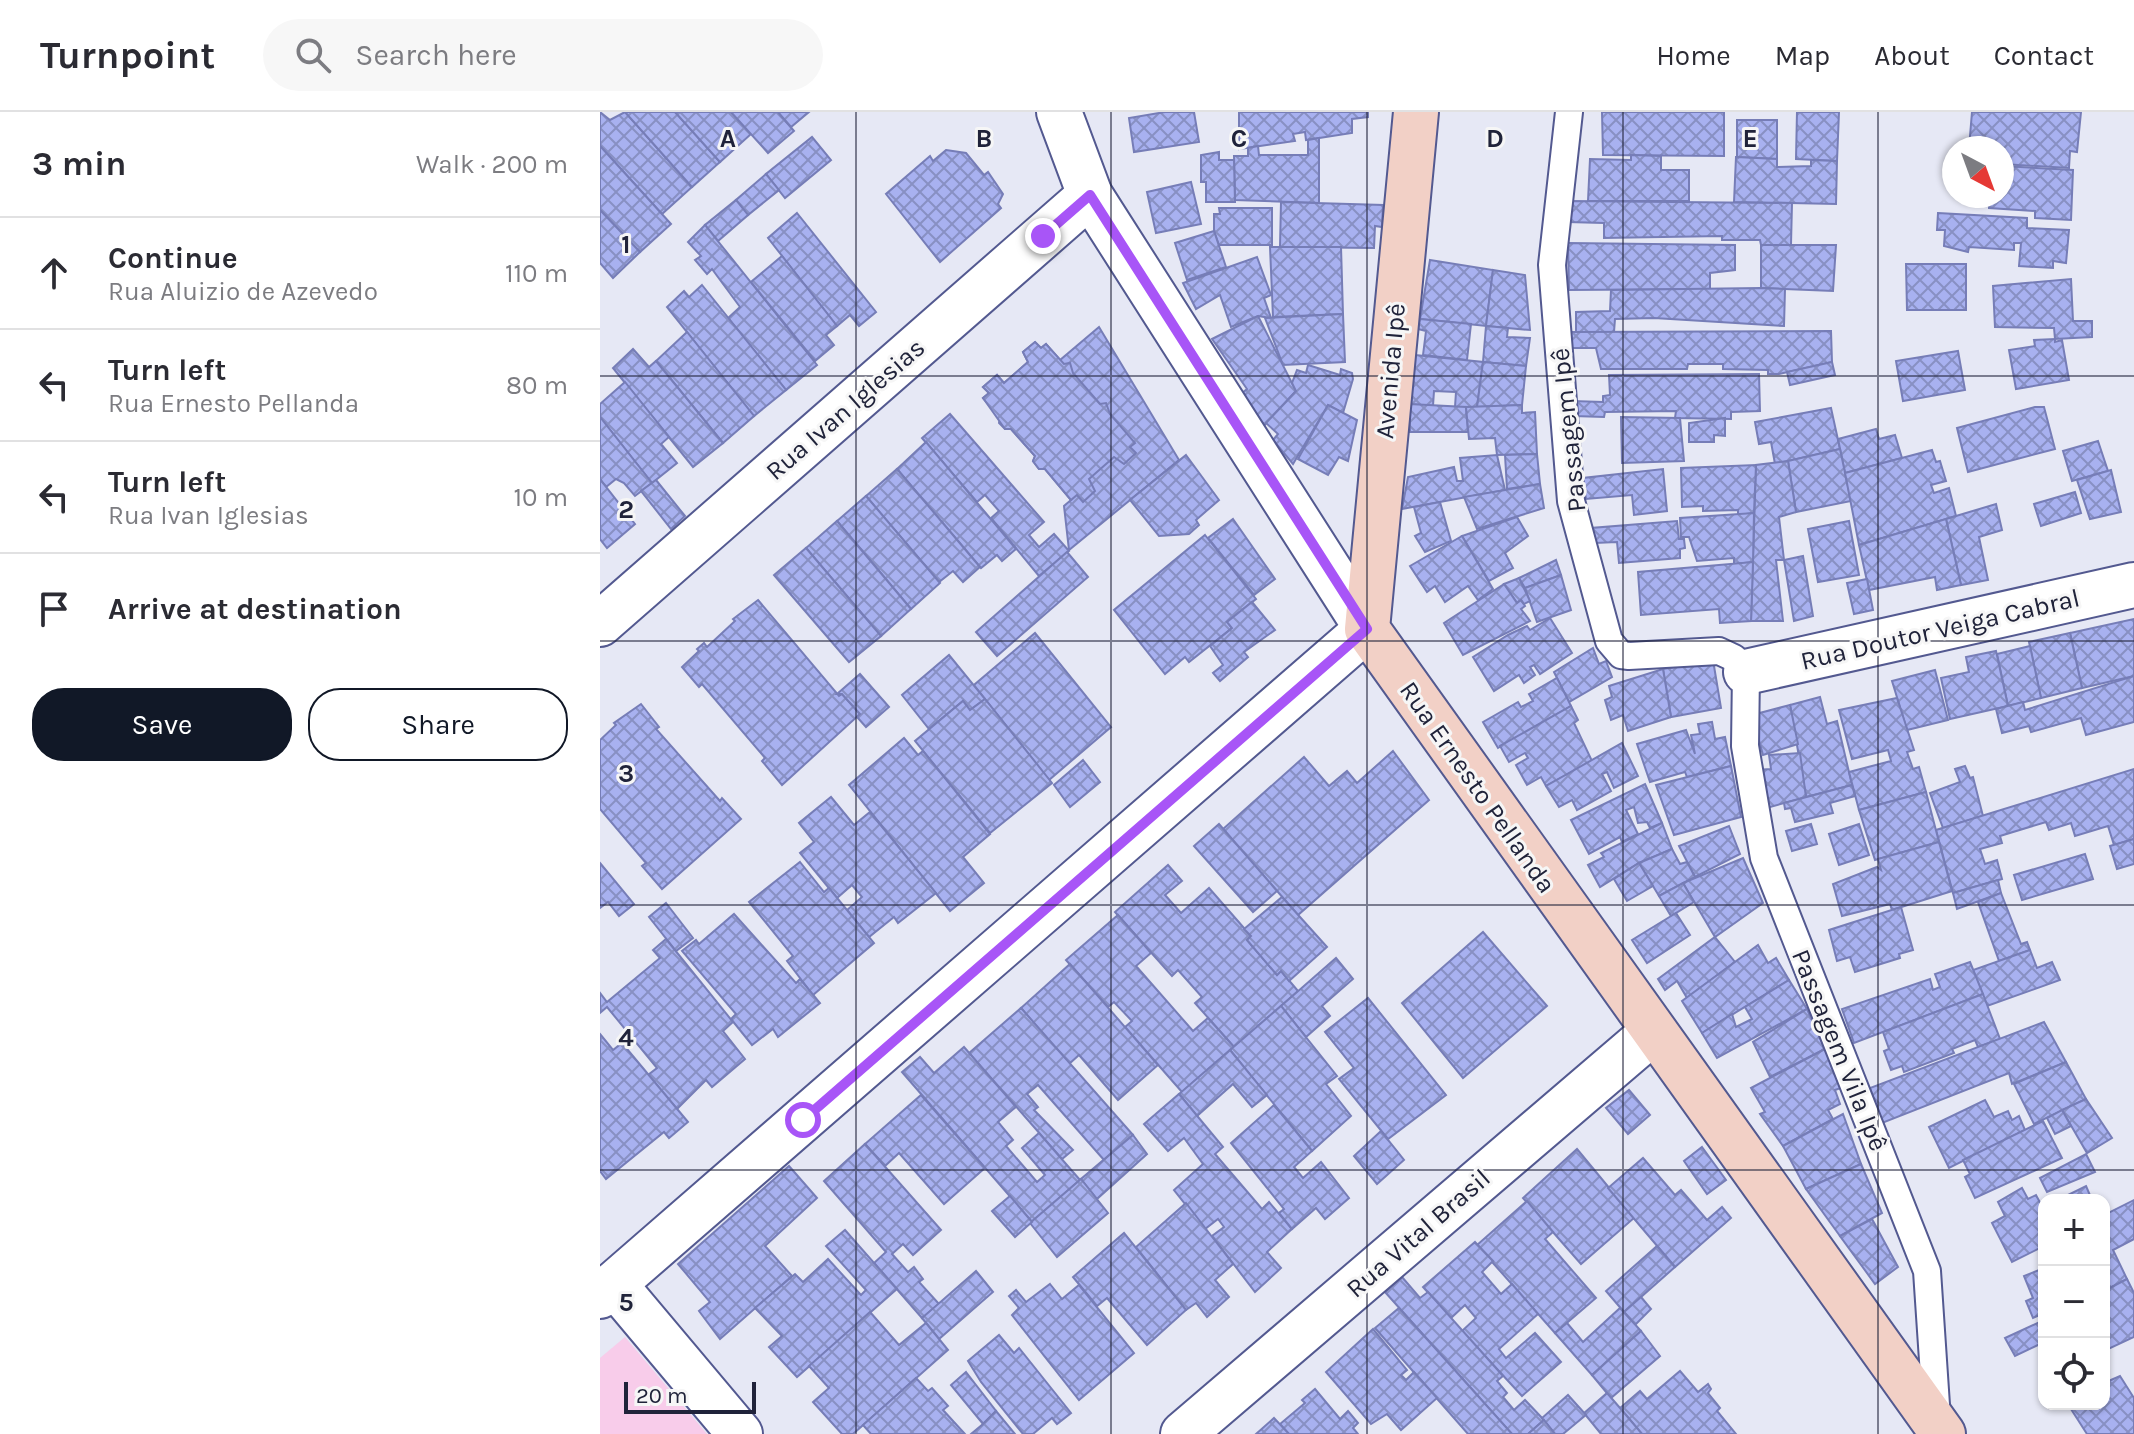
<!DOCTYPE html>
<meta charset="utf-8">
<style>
:root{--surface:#fff;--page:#f7f7f7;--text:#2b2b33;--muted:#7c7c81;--line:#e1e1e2;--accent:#111827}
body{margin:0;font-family:Karla,sans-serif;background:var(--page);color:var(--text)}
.controls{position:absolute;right:24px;bottom:24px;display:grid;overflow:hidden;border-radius:16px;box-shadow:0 2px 6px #0004}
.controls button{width:72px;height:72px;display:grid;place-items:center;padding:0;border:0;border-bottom:2px solid var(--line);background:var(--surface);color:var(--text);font:40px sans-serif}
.compass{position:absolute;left:1342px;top:24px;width:72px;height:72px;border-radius:50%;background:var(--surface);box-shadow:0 2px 6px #0004;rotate:139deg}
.scale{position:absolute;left:24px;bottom:20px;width:132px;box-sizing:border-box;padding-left:8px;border:4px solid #20233a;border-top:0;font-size:22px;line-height:28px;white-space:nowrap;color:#20233a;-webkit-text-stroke:6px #f6f6f6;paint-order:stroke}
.stop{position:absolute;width:24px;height:24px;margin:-18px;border:6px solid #a855f7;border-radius:50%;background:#fff}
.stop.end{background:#a855f7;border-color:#fff;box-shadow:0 2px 8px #0008}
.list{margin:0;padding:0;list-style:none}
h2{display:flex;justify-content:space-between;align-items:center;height:104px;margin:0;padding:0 32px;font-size:34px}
h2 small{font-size:26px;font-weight:400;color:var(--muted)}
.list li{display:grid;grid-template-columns:52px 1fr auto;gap:24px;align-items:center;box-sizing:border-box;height:112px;padding:0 32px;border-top:2px solid var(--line)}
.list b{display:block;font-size:30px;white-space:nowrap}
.list p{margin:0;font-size:26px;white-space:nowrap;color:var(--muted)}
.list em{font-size:26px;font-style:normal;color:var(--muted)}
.actions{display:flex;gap:16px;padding:24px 32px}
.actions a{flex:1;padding:18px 0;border:2px solid var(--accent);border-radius:32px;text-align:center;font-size:28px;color:var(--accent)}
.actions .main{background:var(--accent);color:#fff}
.icon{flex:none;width:44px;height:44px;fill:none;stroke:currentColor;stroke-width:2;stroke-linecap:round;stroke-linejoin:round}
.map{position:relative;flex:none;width:1534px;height:1322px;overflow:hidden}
header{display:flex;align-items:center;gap:48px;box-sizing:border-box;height:112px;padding:0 40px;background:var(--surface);border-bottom:2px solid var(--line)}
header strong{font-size:38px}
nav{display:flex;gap:44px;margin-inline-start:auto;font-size:28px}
.search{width:560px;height:72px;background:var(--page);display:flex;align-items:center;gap:20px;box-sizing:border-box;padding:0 28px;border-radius:44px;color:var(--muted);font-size:30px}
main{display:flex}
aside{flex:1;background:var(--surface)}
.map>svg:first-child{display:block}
.green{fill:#f8ccea}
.building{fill:url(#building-cross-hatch);stroke:#767db7;stroke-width:2}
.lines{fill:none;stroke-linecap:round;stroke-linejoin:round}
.service-casing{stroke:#535990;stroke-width:30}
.minor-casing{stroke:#535990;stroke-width:48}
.secondary-casing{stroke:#535990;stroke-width:48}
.service{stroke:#fff;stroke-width:26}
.minor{stroke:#fff;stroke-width:44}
.secondary{stroke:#f2d0c6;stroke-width:44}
.route{stroke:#a855f7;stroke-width:10}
.grid{fill:none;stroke:#20233a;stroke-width:2;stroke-opacity:0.55}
.labels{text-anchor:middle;stroke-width:6;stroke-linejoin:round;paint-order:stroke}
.street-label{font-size:26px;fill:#20233a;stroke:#f6f6f6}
.grid-label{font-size:26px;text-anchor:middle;font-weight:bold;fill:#20233a;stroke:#f6f6f6;stroke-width:6;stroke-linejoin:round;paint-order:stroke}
</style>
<header>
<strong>Turnpoint</strong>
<div class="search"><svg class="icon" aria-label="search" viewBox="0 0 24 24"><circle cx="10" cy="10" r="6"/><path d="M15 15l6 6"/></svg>Search here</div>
<nav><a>Home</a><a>Map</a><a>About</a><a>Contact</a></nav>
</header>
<main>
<aside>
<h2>3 min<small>Walk · 200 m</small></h2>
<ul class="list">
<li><svg class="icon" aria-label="ahead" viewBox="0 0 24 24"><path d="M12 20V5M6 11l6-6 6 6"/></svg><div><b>Continue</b><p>Rua Aluizio de Azevedo</p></div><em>110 m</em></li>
<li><svg class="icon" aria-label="left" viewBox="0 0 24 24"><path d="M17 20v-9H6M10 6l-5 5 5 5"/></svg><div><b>Turn left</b><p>Rua Ernesto Pellanda</p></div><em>80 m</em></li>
<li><svg class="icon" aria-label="left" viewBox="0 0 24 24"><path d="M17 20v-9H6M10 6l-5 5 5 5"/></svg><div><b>Turn left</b><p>Rua Ivan Iglesias</p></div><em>10 m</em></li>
<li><svg class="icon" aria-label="arrive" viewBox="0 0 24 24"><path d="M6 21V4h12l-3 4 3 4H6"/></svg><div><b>Arrive at destination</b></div></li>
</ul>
<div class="actions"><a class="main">Save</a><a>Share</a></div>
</aside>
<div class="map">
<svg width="1534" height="1322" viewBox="0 0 1534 1322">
<defs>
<pattern id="building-cross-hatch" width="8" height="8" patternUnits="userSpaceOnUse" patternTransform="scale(2)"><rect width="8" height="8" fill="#a8b1f0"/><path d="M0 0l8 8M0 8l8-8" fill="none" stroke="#8890c3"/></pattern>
</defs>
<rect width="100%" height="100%" fill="#e6e8f5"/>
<path class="green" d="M 25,1225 L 107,1322 L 0,1322 L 0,1246 Z"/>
<g class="building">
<path d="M 0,0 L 10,8 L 25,0 L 92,75 L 62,102 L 0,34 Z"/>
<path d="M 25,0 L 75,0 L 120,50 L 92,75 Z"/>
<path d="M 75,0 L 131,0 L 151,22 L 120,50 Z"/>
<path d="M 131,0 L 178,0 L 194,19 L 168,41 Z"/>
<path d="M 178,0 L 209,0 L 191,15 Z"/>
<path d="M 565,0 L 594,0 L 599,30 L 534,40 L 529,6 Z"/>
<path d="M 639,0 L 768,0 L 768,5 L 752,7 L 752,21 L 706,28 L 705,20 L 693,22 L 695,29 L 639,37 Z"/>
<path d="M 1002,0 L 1124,0 L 1124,44 L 1003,43 Z"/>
<path d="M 1197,0 L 1239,0 L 1237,49 L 1196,47 Z"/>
<path d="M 1372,0 L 1481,0 L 1477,40 L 1470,39 L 1469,56 L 1402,52 L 1402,36 L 1369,36 Z"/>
<path d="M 1137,8 L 1177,8 L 1177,47 L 1137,45 Z"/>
<path d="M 212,25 L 231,48 L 185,86 L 166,62 Z"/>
<path d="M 719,26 L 719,91 L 635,88 L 634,44 L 648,44 L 648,36 L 658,34 L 659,43 L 708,43 L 708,28 Z"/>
<path d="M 0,34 L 71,112 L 40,140 L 0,98 Z"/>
<path d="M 346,38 L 366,41 L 384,63 L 388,60 L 403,82 L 398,92 L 401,96 L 340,150 L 286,82 L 330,44 L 333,49 Z"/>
<path d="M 619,40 L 619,48 L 634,48 L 635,90 L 606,90 L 606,70 L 601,70 L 601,43 Z"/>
<path d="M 1031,43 L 1061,44 L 1061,58 L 1089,58 L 1089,89 L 988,89 L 990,47 L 1031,48 Z"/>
<path d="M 1136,45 L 1177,47 L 1177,55 L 1211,54 L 1211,48 L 1237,49 L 1236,92 L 1134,90 Z"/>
<path d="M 1402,54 L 1473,58 L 1471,108 L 1435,106 L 1435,99 L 1389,96 L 1389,84 L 1402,84 Z"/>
<path d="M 166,62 L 179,78 L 148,103 L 136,88 Z"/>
<path d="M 591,70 L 601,112 L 556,121 L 547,80 Z"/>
<path d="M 136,88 L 148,103 L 118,129 L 105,113 Z"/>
<path d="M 970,89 L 1192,91 L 1191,133 L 1161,133 L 1160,128 L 1122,128 L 1122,124 L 1004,126 L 1004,111 L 968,110 Z"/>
<path d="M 681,90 L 783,93 L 782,115 L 775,114 L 774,136 L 680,135 Z"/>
<path d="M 619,96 L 672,96 L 672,133 L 619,133 L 614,119 L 614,102 L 620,102 Z"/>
<path d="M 0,98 L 40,140 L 13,166 L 0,151 Z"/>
<path d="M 197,101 L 276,200 L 259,214 L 250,203 L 237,214 L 168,126 Z"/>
<path d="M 1338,101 L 1427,106 L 1427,116 L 1469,118 L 1466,151 L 1453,149 L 1453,156 L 1419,154 L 1421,131 L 1414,131 L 1414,138 L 1369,135 L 1368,140 L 1344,134 L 1345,118 L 1337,118 Z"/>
<path d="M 105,113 L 217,253 L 186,278 L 128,206 L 140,195 L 112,157 L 107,162 L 95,148 L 101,144 L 88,130 Z"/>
<path d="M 614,119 L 626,155 L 587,168 L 575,131 Z"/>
<path d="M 968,131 L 1135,133 L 1135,158 L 1110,161 L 1110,177 L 969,178 Z"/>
<path d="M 1161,133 L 1236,133 L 1233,179 L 1161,176 Z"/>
<path d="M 670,135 L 741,135 L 743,202 L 673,205 Z"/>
<path d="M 182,144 L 237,214 L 226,223 L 234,233 L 215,249 L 151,170 Z"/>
<path d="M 657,145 L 671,183 L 664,186 L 671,206 L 658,204 L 631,215 L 620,183 L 596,197 L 583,171 Z"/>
<path d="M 830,148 L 893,158 L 886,214 L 820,207 Z"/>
<path d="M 1306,152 L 1366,152 L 1366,198 L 1307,198 Z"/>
<path d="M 893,158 L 925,163 L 930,218 L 886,214 Z"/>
<path d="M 1471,167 L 1473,209 L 1492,209 L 1492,225 L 1455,227 L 1454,216 L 1395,215 L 1393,174 Z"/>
<path d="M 102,173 L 186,278 L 154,304 L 67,195 L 84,179 L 89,185 Z"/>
<path d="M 1161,176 L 1185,177 L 1184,214 L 1054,206 L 1015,207 L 1014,220 L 976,220 L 976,200 L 1010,199 L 1011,178 Z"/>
<path d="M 743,202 L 745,250 L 683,253 L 665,206 Z"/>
<path d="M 658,204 L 696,279 L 663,315 L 641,282 L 647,277 L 612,227 Z"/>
<path d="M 820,207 L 871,212 L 867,248 L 823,243 L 826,219 L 818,217 Z"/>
<path d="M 886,214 L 908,216 L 907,225 L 930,226 L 926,254 L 883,250 Z"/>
<path d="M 499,215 L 579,348 L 469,438 L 464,394 L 471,388 L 445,357 L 439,357 L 433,349 L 435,344 L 411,317 L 405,317 L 399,311 L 400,306 L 383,286 L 389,281 L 383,275 L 397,263 L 404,271 L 428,250 L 423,240 L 435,230 L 441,236 L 446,232 L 460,248 Z"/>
<path d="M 1231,219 L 1232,250 L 1179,262 L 1168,262 L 1168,258 L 1123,257 L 1123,252 L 1088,252 L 1087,257 L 1001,257 L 996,236 L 971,236 L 971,220 Z"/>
<path d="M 87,220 L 154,304 L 123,331 L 56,249 Z"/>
<path d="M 1455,227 L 1455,230 L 1462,228 L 1469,268 L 1416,277 L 1409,238 L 1435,234 L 1434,228 Z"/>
<path d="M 435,230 L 441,236 L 446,232 L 464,252 L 470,251 L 473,261 L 500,292 L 506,291 L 510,302 L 535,331 L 530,335 L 536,341 L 524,352 L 514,345 L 489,367 L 495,379 L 483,390 L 477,383 L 471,388 L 445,357 L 439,357 L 433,349 L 435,344 L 411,317 L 405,317 L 383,286 L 389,281 L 383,275 L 397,263 L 404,271 L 428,250 L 423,240 Z"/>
<path d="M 33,237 L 49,255 L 56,249 L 123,331 L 93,355 L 13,256 Z"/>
<path d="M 1358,239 L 1365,278 L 1303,289 L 1296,249 Z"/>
<path d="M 815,243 L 883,250 L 877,295 L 855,295 L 856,280 L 834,279 L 833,294 L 809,292 Z"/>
<path d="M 883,250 L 926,254 L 922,293 L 877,295 Z"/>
<path d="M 1232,250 L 1235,263 L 1190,273 L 1187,260 Z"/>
<path d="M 708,253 L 740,263 L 741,257 L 752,261 L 753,267 L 743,301 L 728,293 L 693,352 L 673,328 L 678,322 L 666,311 L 696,279 L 692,271 L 697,258 L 706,261 Z"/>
<path d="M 1159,262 L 1160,299 L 1131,300 L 1131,307 L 1075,306 L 1076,299 L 1005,300 L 1004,305 L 974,304 L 973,289 L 1003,290 L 1003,284 L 1010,283 L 1009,263 Z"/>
<path d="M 25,270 L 69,325 L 61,332 L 77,351 L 52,371 L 0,305 L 0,292 Z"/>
<path d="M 809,292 L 866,295 L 868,320 L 810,320 Z"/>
<path d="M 728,293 L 757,308 L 748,349 L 739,345 L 728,363 L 698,347 Z"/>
<path d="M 922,293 L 922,301 L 935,300 L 937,342 L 897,343 L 895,326 L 869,327 L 866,295 Z"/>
<path d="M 1435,295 L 1444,295 L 1455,337 L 1368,360 L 1357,316 Z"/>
<path d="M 1231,296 L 1240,337 L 1175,352 L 1171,330 L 1159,332 L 1155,310 Z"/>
<path d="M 350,302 L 444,410 L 429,423 L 439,435 L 454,422 L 469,439 L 439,464 L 391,406 L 399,399 L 385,383 L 377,390 L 322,326 Z"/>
<path d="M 0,305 L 52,371 L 35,384 L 24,371 L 16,367 L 6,375 L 0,367 Z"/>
<path d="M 1021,305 L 1080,306 L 1084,349 L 1022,351 Z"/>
<path d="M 1125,306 L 1125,324 L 1114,323 L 1114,330 L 1089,330 L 1089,311 Z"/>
<path d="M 1276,317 L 1279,327 L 1295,323 L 1302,346 L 1245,361 L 1238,327 Z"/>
<path d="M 1498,329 L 1508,359 L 1472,369 L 1463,339 Z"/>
<path d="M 326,330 L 416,437 L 402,449 L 397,443 L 381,456 L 297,357 Z"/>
<path d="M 1240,337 L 1251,389 L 1196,400 L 1188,349 Z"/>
<path d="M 1332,338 L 1336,350 L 1340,349 L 1346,369 L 1331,373 L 1334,381 L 1349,376 L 1356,404 L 1259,433 L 1245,361 Z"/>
<path d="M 937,342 L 940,372 L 907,377 L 905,343 Z"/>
<path d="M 586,343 L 619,388 L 596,408 L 599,413 L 589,422 L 559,424 L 530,388 Z"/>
<path d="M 897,343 L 905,378 L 802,397 L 808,365 L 854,355 L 857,369 L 863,369 L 860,346 Z"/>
<path d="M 1188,349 L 1196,400 L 1179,405 L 1184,448 L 1176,448 L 1183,509 L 1151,509 L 1156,353 Z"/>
<path d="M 1156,353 L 1154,401 L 1138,403 L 1138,398 L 1103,399 L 1103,394 L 1082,395 L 1081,356 Z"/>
<path d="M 297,357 L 380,455 L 363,470 L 353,459 L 339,470 L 266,384 Z"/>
<path d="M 1063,357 L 1067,399 L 1034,403 L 1032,383 L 986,387 L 983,366 Z"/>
<path d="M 1511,358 L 1521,400 L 1490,407 L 1477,368 Z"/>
<path d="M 0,367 L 35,412 L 7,436 L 0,427 Z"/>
<path d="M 56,368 L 85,404 L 71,417 L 41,379 Z"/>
<path d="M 940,372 L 944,396 L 877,417 L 864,385 Z"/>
<path d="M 1475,380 L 1481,401 L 1441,414 L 1434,392 Z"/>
<path d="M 266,384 L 340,471 L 311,497 L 237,409 Z"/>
<path d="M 840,390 L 851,429 L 825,440 L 815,424 L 821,421 L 814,395 Z"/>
<path d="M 1396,392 L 1402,418 L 1379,425 L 1388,468 L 1361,473 L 1346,407 Z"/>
<path d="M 1154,401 L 1153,450 L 1134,452 L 1134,446 L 1097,449 L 1089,425 L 1081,425 L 1080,406 Z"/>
<path d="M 917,405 L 928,424 L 905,441 L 913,456 L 889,469 L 862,424 Z"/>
<path d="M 633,407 L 675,467 L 654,483 L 608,426 Z"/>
<path d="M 1346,407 L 1361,473 L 1337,478 L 1335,465 L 1269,478 L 1259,433 Z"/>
<path d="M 237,409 L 311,497 L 281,524 L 206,436 Z"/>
<path d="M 1077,409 L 1079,427 L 1084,427 L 1085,436 L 1080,437 L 1080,446 L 1019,451 L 1017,430 L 995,431 L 991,416 Z"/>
<path d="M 1249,409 L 1259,463 L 1218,470 L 1208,417 Z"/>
<path d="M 605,423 L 656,487 L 627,510 L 632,516 L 627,520 L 589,550 L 585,545 L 565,562 L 514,498 Z"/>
<path d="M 862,424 L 893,477 L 878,488 L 868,474 L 845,490 L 835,474 L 827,480 L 810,454 Z"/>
<path d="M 206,436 L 281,524 L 249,550 L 174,463 Z"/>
<path d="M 467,440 L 488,465 L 397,544 L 376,520 Z"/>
<path d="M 1203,444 L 1213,504 L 1194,509 L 1184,448 Z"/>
<path d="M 956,448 L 961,463 L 925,476 L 919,466 Z"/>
<path d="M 1153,450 L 1151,509 L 1120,511 L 1119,497 L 1041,503 L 1038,460 Z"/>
<path d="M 961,463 L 971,498 L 937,510 L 925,476 Z"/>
<path d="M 919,466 L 930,489 L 924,492 L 921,488 L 917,491 L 904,472 Z"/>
<path d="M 1267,467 L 1273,498 L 1254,502 L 1247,471 Z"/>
<path d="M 904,472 L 917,491 L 921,488 L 925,494 L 921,497 L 930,509 L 863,543 L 844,511 Z"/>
<path d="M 158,488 L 239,584 L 242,582 L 260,602 L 182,673 L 162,649 L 165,646 L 102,572 L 99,575 L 82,555 L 99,539 L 97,537 L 104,531 L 107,535 L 135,509 L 133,507 Z"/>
<path d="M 652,490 L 675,518 L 644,540 L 648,545 L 620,569 L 613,561 L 623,553 L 610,534 L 632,516 L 627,510 Z"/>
<path d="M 950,506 L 972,541 L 940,562 L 934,553 L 930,555 L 935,563 L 924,571 L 919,563 L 894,579 L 873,545 L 908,523 L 927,514 L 930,518 Z"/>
<path d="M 1534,507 L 1534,564 L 1482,576 L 1470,521 Z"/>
<path d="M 435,521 L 511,615 L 449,668 L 374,573 Z"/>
<path d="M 1470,521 L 1482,576 L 1441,586 L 1429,530 Z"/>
<path d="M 1430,534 L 1441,586 L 1408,594 L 1397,542 Z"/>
<path d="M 993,536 L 999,552 L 1006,549 L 1012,565 L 969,590 L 954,560 Z"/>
<path d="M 1396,539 L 1408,594 L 1350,607 L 1341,566 L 1369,560 L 1366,545 Z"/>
<path d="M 349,543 L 385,587 L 370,598 L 363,589 L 329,617 L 302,583 Z"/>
<path d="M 1113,548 L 1121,596 L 1071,605 L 1063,557 Z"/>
<path d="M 1063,557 L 1071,605 L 1028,619 L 1023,603 L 1011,608 L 1005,588 L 1012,585 L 1009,574 Z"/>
<path d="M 1335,558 L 1348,608 L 1307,618 L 1292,569 Z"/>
<path d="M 260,562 L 289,595 L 266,615 L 257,605 L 260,602 L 242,582 L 237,582 Z"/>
<path d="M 1534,564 L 1534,610 L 1486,623 L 1481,606 L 1431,620 L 1429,614 L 1402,621 L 1396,597 L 1423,590 L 1425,598 Z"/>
<path d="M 957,566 L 971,594 L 898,636 L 883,610 L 918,590 L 921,595 L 933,589 L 929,582 Z"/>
<path d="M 1220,585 L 1227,612 L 1237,609 L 1252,673 L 1206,685 L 1190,593 Z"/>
<path d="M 1297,586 L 1314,638 L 1307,640 L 1313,657 L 1319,655 L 1326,680 L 1259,698 L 1249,660 L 1291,649 L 1288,638 L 1252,647 L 1239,598 Z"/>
<path d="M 385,587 L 452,671 L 390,721 L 315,629 L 363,589 L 370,598 Z"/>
<path d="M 41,592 L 59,615 L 56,617 L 120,689 L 122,686 L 141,707 L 62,777 L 42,754 L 46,751 L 0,697 L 0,628 L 16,613 L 14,611 Z"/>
<path d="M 1190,593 L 1198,632 L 1163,643 L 1152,603 Z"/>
<path d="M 971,594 L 978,608 L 974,611 L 992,649 L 946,674 L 941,665 L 927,673 L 916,653 L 928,646 L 925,641 L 909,650 L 900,634 Z"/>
<path d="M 1112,610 L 1115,627 L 1125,625 L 1131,654 L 1087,665 L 1085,660 L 1050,670 L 1037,632 L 1086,618 L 1095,642 L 1091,623 L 1100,622 L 1098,612 Z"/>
<path d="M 304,626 L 318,643 L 323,639 L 390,722 L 363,745 L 384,771 L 350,799 L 249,673 Z"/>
<path d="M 1022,631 L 1038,664 L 1014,676 L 1007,660 L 1002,662 L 1011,679 L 977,698 L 972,688 L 959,695 L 946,674 Z"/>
<path d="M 793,639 L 829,688 L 698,803 L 623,717 L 704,645 L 729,674 L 747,659 L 757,671 Z"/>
<path d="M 1200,641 L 1206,685 L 1163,697 L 1156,658 L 1171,657 L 1169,643 Z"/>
<path d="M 483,648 L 500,670 L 470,695 L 454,673 Z"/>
<path d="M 1131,654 L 1141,705 L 1074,723 L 1056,673 Z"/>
<path d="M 1365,654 L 1370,666 L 1373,665 L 1383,704 L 1343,716 L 1330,681 L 1360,670 L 1355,657 Z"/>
<path d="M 1534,657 L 1534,727 L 1514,733 L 1508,714 L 1475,724 L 1471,711 L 1449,718 L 1446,710 L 1400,724 L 1402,731 L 1380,737 L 1385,752 L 1397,748 L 1402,767 L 1353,781 L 1336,718 Z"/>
<path d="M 1045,672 L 1062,711 L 1050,716 L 1047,710 L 1038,711 L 1034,695 L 1026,698 L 1038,722 L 1022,730 L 1020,725 L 989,742 L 971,708 Z"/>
<path d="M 1252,673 L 1255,684 L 1230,691 L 1233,701 L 1195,710 L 1191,696 L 1185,697 L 1184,691 Z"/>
<path d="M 1326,680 L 1339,730 L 1275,748 L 1259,698 Z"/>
<path d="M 231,685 L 254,713 L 270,700 L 336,781 L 298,811 L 294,805 L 269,825 L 247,798 L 262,785 L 252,773 L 237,786 L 200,741 L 214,730 L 199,711 Z"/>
<path d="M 1062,711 L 1072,737 L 1039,751 L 1000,775 L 988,753 L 1004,745 L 1001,741 Z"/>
<path d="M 619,712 L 677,779 L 653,800 L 594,734 Z"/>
<path d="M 1211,712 L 1217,732 L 1192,739 L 1186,719 Z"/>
<path d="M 1259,712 L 1269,743 L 1239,753 L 1229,722 Z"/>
<path d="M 1129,714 L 1140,742 L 1095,765 L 1079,734 Z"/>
<path d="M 1534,727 L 1534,752 L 1517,757 L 1510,734 Z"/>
<path d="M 1339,730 L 1352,779 L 1292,798 L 1290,792 L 1242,804 L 1233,772 L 1277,755 L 1281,758 L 1278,747 Z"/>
<path d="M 1072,737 L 1080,752 L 1087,750 L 1095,765 L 1059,784 L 1039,751 Z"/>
<path d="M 1485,742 L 1493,767 L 1422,788 L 1414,763 Z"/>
<path d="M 1143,746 L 1163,791 L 1115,825 L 1083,771 Z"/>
<path d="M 200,750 L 224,780 L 229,776 L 274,831 L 213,883 L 187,849 L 193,844 L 149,790 Z"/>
<path d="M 0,751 L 34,792 L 19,804 L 8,790 L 0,796 Z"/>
<path d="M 1039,751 L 1053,774 L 1027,789 L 1014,767 Z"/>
<path d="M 568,753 L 582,769 L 565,783 L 581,801 L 609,776 L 651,824 L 647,828 L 677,863 L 681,859 L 698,879 L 634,935 L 595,891 L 602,885 L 578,858 L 572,864 L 515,800 Z"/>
<path d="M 1398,768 L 1401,781 L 1357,797 L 1353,781 Z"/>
<path d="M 1083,771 L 1094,790 L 1071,804 L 1059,784 Z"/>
<path d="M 1401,781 L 1421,832 L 1427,830 L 1430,838 L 1399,849 L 1378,790 Z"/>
<path d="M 682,785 L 727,835 L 689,869 L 681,859 L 677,863 L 647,828 L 651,824 L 644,817 Z"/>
<path d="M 66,791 L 93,826 L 76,839 L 49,805 Z"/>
<path d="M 1301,795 L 1313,838 L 1299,842 L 1300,846 L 1255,860 L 1250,845 L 1237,849 L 1229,818 Z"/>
<path d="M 1076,801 L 1090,823 L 1047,851 L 1032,828 Z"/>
<path d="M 134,802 L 196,871 L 200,867 L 220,891 L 178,925 L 173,917 L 152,933 L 131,907 L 136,902 L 82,839 L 96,828 L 99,832 Z"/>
<path d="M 518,803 L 551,841 L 536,854 L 593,919 L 608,906 L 634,935 L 582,980 L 525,915 L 532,909 L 514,890 L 508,895 L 466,848 Z"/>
<path d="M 883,820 L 947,894 L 863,966 L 802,891 Z"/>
<path d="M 1115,825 L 1135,850 L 1087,886 L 1077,869 L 1065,878 L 1058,867 Z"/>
<path d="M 66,827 L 133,910 L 123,919 L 145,947 L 112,975 L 106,968 L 77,997 L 48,963 L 57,956 L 7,895 L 0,901 L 0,881 L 7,890 L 60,846 L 53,838 Z"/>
<path d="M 1158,833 L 1168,851 L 1176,846 L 1189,868 L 1102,921 L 1082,889 Z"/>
<path d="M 1430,838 L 1437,856 L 1452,850 L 1460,868 L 1387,894 L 1373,858 Z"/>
<path d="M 736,846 L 753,867 L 722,894 L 730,904 L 706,925 L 681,894 Z"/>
<path d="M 1370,850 L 1383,882 L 1254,931 L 1242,897 L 1330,867 L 1333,878 L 1340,875 L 1335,862 Z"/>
<path d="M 470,852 L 558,953 L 518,988 L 479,943 L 469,952 L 421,896 Z"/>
<path d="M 1189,868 L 1207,897 L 1117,946 L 1102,921 L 1132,902 L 1136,915 L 1152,907 L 1145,895 Z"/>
<path d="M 1383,882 L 1400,927 L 1378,935 L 1375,928 L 1352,937 L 1354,941 L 1304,960 L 1302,954 L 1291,958 L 1284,939 L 1289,937 L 1283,920 Z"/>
<path d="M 768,886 L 846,983 L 788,1027 L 739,967 L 754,956 L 725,920 Z"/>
<path d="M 681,894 L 737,964 L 726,972 L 751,1004 L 712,1039 L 630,938 Z"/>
<path d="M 421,896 L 533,1023 L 504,1048 L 438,973 L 427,982 L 438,995 L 434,998 L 473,1038 L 462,1047 L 369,941 Z"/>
<path d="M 1207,897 L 1225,937 L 1170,965 L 1153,930 Z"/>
<path d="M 1444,910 L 1466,950 L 1412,972 L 1409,961 L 1282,1011 L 1270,976 Z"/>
<path d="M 0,922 L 13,938 L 22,931 L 88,1010 L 69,1026 L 64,1020 L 6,1067 L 0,1059 Z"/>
<path d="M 364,935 L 416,995 L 398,1010 L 413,1028 L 406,1034 L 437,1070 L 445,1063 L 422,1036 L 439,1021 L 480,1068 L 432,1110 L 302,960 L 320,945 L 334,961 Z"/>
<path d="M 1225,937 L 1241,976 L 1235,978 L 1240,992 L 1228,998 L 1233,1007 L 1183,1034 L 1160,1002 L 1165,1000 L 1151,976 Z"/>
<path d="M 630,938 L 667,983 L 652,995 L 633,972 L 597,1004 L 579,982 Z"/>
<path d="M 1466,950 L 1486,987 L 1434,1012 L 1414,972 Z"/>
<path d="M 1029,978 L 1050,1003 L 1028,1022 L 1006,996 Z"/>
<path d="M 579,982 L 623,1035 L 615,1042 L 662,1097 L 669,1090 L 692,1117 L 667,1140 L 681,1156 L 655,1180 L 612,1124 L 624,1115 L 618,1107 L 605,1117 L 574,1078 L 603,1052 L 584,1026 L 568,1039 L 544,1012 Z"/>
<path d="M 321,983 L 385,1056 L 344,1092 L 299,1041 L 285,1054 L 265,1032 Z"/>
<path d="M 1486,987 L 1512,1026 L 1487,1041 L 1462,998 Z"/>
<path d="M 1385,988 L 1394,1005 L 1408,999 L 1412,1008 L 1419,1004 L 1425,1018 L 1349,1056 L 1329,1015 Z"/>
<path d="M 674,993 L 712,1039 L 694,1055 L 703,1066 L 721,1050 L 749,1086 L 725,1107 L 716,1096 L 692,1117 L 679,1101 L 684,1097 L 631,1031 Z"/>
<path d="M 1462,998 L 1471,1014 L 1455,1022 L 1447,1006 Z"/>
<path d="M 1243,1002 L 1261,1052 L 1206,1077 L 1183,1034 Z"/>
<path d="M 1443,1009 L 1462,1046 L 1375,1086 L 1365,1065 L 1370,1062 L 1363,1048 Z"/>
<path d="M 781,1019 L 804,1048 L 777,1072 L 754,1044 Z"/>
<path d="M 533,1023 L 547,1042 L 497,1087 L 481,1067 Z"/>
<path d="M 265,1032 L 341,1118 L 313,1143 L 303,1132 L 292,1142 L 308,1160 L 314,1155 L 323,1167 L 319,1170 L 339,1192 L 322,1206 L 274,1151 L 286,1140 L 224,1069 Z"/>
<path d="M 1102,1035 L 1126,1068 L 1107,1082 L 1084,1049 Z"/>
<path d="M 977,1037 L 1034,1106 L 981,1152 L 923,1086 Z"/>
<path d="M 1486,1042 L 1495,1060 L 1447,1080 L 1440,1066 Z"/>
<path d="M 1043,1046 L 1075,1083 L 1081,1078 L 1107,1108 L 1122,1095 L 1131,1106 L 1075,1155 L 1008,1076 Z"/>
<path d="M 1261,1052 L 1282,1101 L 1240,1124 L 1206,1077 Z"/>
<path d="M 189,1054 L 217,1086 L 165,1134 L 192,1164 L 120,1227 L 99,1199 L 110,1190 L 78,1152 Z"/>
<path d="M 481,1067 L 508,1101 L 457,1145 L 430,1111 Z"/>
<path d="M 1486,1074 L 1492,1088 L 1466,1088 L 1464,1085 Z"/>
<path d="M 1422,1076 L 1428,1087 L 1436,1083 L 1444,1098 L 1444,1134 L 1412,1150 L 1392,1111 L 1405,1104 L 1398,1090 Z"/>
<path d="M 410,1084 L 432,1110 L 415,1125 L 392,1099 Z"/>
<path d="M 1534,1088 L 1534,1127 L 1513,1138 L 1527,1167 L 1504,1179 L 1504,1103 Z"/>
<path d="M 927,1089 L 953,1120 L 945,1127 L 996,1186 L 955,1221 L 877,1133 Z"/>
<path d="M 586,1091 L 633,1152 L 615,1168 L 629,1185 L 607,1205 L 596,1191 L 586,1198 L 536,1135 Z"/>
<path d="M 1272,1107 L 1298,1155 L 1275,1172 L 1240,1124 Z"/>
<path d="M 245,1118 L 297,1177 L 197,1265 L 169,1235 L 182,1224 L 155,1196 L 195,1162 L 203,1170 L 228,1147 L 261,1183 L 266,1178 L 226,1134 Z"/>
<path d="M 524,1121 L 586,1198 L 547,1233 L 507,1186 L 497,1194 L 473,1165 Z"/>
<path d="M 875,1130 L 893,1149 L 882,1160 L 901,1182 L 912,1172 L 938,1202 L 899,1237 L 906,1246 L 935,1221 L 961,1250 L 922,1284 L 862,1219 L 876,1206 L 865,1193 L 851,1206 L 823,1175 Z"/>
<path d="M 1057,1134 L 1075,1155 L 1024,1200 L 1006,1179 Z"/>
<path d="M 1444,1156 L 1444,1201 L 1433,1206 L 1426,1189 L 1433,1186 L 1424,1164 Z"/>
<path d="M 376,1159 L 393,1180 L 339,1227 L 322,1206 Z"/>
<path d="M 802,1165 L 820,1186 L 828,1180 L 903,1264 L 897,1269 L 907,1281 L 903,1285 L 914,1298 L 925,1288 L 944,1308 L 928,1322 L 912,1322 L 785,1180 Z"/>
<path d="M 1527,1167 L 1534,1181 L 1534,1225 L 1504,1239 L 1504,1179 Z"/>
<path d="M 450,1172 L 462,1187 L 479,1173 L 534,1241 L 479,1288 L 412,1203 L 419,1196 L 409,1184 L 416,1178 L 426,1190 Z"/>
<path d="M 1041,1185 L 1051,1197 L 1035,1213 L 1024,1200 Z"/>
<path d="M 799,1196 L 912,1322 L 868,1322 L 775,1216 Z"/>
<path d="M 1020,1196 L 1041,1219 L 992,1263 L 955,1221 L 967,1211 L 983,1230 Z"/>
<path d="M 270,1200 L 299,1233 L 326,1211 L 348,1238 L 253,1322 L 242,1322 L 213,1290 L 229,1276 L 209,1254 Z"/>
<path d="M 1444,1208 L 1444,1230 L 1415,1244 L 1405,1226 Z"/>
<path d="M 773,1217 L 807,1258 L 801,1263 L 806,1268 L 814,1260 L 837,1286 L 801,1318 L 787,1302 L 771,1312 L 726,1260 Z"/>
<path d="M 1041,1219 L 1060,1244 L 1011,1286 L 992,1263 Z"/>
<path d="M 399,1223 L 414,1241 L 419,1236 L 471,1301 L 457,1312 L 452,1306 L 433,1322 L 423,1322 L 381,1270 L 368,1249 Z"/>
<path d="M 1080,1259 L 1098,1280 L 1108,1272 L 1111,1277 L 1108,1281 L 1120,1296 L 1117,1299 L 1136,1322 L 1042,1322 L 1020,1296 L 1040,1279 L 1047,1287 Z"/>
<path d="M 366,1260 L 396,1299 L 383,1312 L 351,1273 Z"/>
<path d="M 1520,1264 L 1534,1286 L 1534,1322 L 1487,1322 L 1469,1294 L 1504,1292 L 1504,1271 Z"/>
<path d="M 316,1266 L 328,1279 L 332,1276 L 348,1294 L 343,1298 L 365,1322 L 271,1322 L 263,1313 Z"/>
<path d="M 715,1277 L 740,1307 L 748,1299 L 758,1311 L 753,1316 L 758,1322 L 689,1322 L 680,1312 L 705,1291 L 702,1288 Z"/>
<path d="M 1007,1281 L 1020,1296 L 1042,1322 L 1001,1322 L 984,1301 Z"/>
<path d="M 968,1283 L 986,1303 L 963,1322 L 955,1322 L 942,1306 Z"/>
<path d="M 396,1299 L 415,1322 L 371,1322 L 383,1312 Z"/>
<path d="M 674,1306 L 689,1322 L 656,1322 Z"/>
<path d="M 944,1308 L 955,1322 L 928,1322 Z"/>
</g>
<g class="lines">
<defs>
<path id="service" d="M 969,0 L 952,153 L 971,389 L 1009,529 L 1021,543 L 1029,544 L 1119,539 L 1134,546 L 1146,560 L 1145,634 L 1164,746 L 1327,1159 L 1337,1308"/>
<g id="minor">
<path d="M 0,512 L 490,83"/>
<path d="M 1146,560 L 1534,473"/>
<path d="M 14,1172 L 140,1322"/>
<path d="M 0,1184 L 767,517 L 490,83 L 459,0"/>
<path d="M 583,1322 L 1053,920"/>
</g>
<path id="secondary" d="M 816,0 L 767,517 L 1343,1322"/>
</defs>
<use href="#service" class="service-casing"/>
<use href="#minor" class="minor-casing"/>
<use href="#secondary" class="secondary-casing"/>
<use href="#service" class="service"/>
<use href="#minor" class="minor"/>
<use href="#secondary" class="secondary"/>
</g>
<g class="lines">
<path class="route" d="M 203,1008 L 767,517 L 490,83 L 443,124"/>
</g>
<path class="grid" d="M 256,0 L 256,1322M 511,0 L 511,1322M 767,0 L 767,1322M 1023,0 L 1023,1322M 1278,0 L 1278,1322M 0,264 L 1534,264M 0,529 L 1534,529M 0,793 L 1534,793M 0,1058 L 1534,1058"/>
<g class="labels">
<g class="street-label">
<text transform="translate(790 259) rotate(-85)" y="9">Avenida Ipê</text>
<text transform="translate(245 297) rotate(-41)" y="9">Rua Ivan Iglesias</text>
<text transform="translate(968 318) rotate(-96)" y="9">Passagem Ipê</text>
<text transform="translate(1340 517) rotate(-13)" y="9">Rua Doutor Veiga Cabral</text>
<text transform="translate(878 675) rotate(55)" y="9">Rua Ernesto Pellanda</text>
<text transform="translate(1240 938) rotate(68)" y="9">Passagem Vila Ipê</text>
<text transform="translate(818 1121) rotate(-41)" y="9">Rua Vital Brasil</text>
</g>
</g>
<g class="grid-label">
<text x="128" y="35">A</text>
<text x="384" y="35">B</text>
<text x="639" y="35">C</text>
<text x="895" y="35">D</text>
<text x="1150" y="35">E</text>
<text x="26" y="141">1</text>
<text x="26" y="406">2</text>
<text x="26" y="670">3</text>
<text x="26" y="934">4</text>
<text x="26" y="1199">5</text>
</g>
</svg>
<div class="controls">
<button>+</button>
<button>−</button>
<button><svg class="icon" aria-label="locate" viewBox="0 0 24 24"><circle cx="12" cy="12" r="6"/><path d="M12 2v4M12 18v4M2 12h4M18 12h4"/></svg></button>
</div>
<svg class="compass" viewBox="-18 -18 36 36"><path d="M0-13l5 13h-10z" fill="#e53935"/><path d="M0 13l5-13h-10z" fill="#7c7c81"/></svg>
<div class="scale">20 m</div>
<div class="stop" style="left:203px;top:1008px"></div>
<div class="stop end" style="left:443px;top:124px"></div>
</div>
</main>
